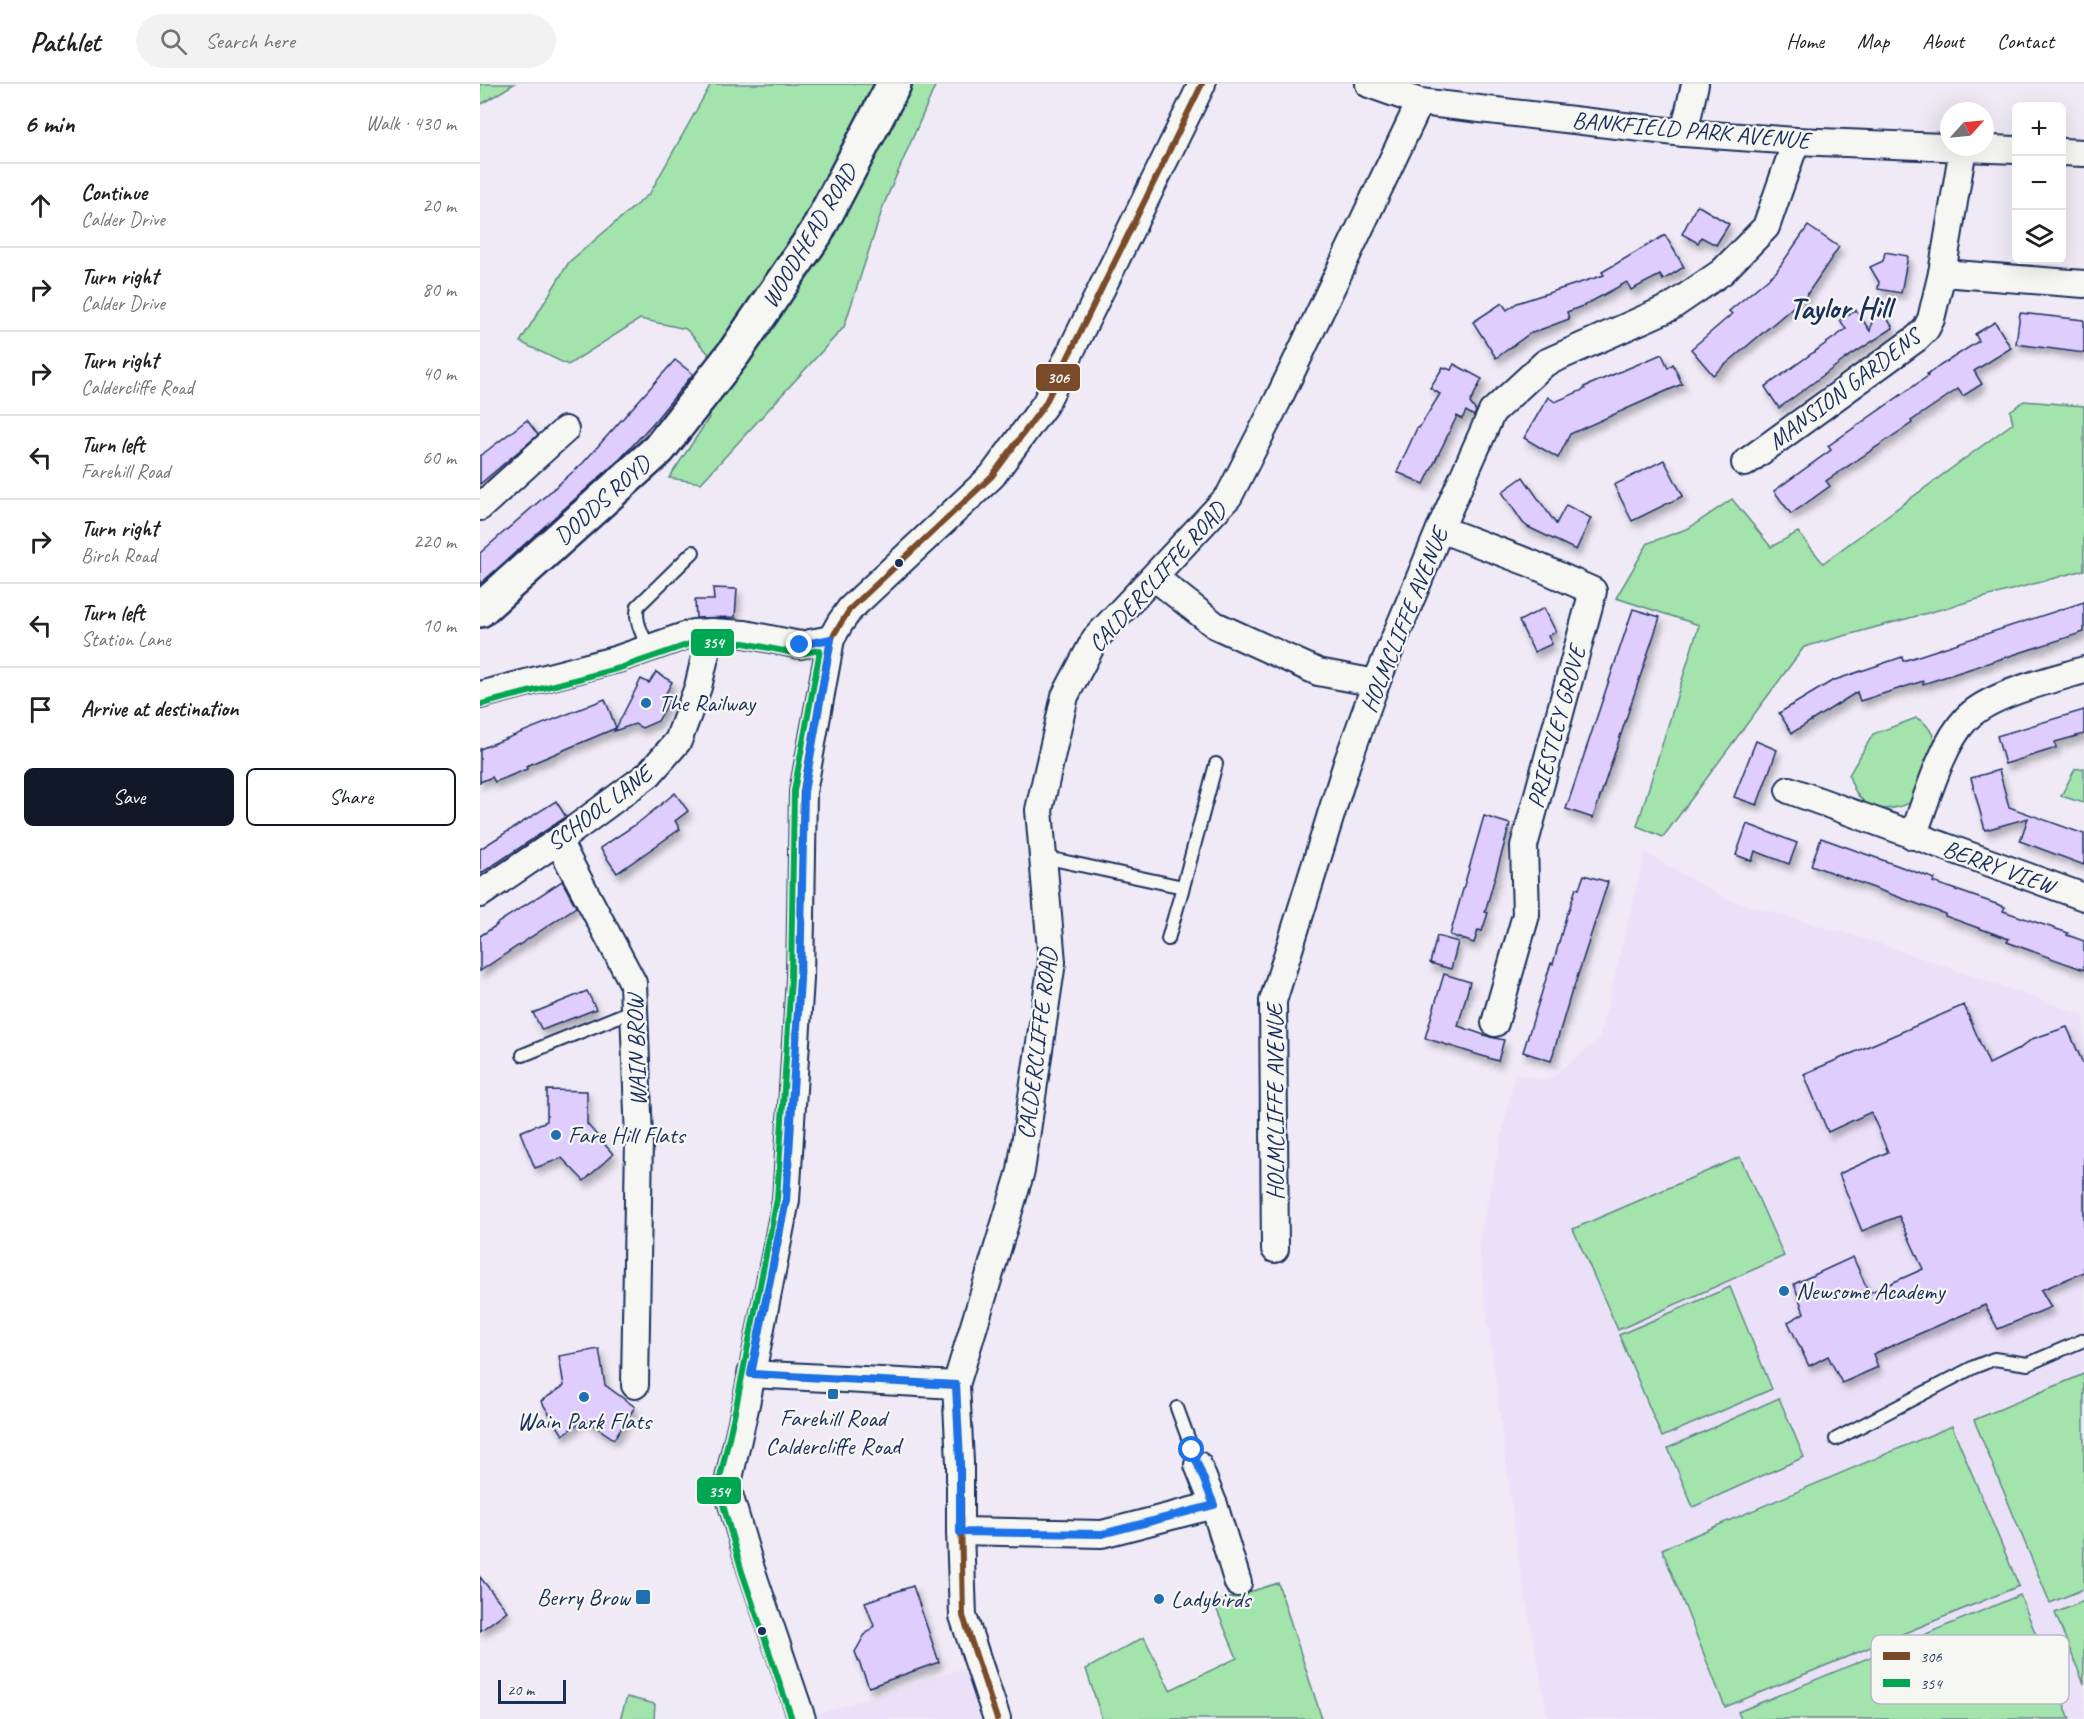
<!DOCTYPE html>
<meta charset="utf-8">
<style>
:root{--surface:#fff;--page:#f2f2f2;--text:#202124;--muted:#757577;--line:#e0e0e0;--accent:#111827}
body{margin:0;font-family:Caveat,sans-serif;background:var(--page);color:var(--text)}
.controls{position:absolute;right:18px;top:18px;display:grid;overflow:hidden;border-radius:9px;box-shadow:0 6px 24px #0002}
.controls button{width:54px;height:54px;display:grid;place-items:center;padding:0;border:0;border-bottom:2px solid var(--line);background:var(--surface);color:var(--text);font:30px sans-serif}
.compass{position:absolute;left:1460px;top:18px;width:54px;height:54px;border-radius:50%;background:var(--surface);box-shadow:0 6px 24px #0002;rotate:63deg}
.scale{position:absolute;left:18px;bottom:15px;width:68px;box-sizing:border-box;padding-left:6px;border:3px solid #1b2f5e;border-top:0;font-size:16px;line-height:21px;white-space:nowrap;color:#1b2f5e;-webkit-text-stroke:4px #f6f6f2;paint-order:stroke}
.stop{position:absolute;width:18px;height:18px;margin:-14px;border:4px solid #1a73e8;border-radius:50%;background:#fff}
.stop.end{background:#1a73e8;border-color:#fff;box-shadow:0 2px 6px #0008}
.list{margin:0;padding:0;list-style:none}
h2{display:flex;justify-content:space-between;align-items:center;height:78px;margin:0;padding:0 24px;font-size:26px}
h2 small{font-size:20px;font-weight:400;color:var(--muted)}
.list li{display:grid;grid-template-columns:39px 1fr auto;gap:18px;align-items:center;box-sizing:border-box;height:84px;padding:0 24px;border-top:2px solid var(--line)}
.list b{display:block;font-size:22px;white-space:nowrap}
.list p{margin:0;font-size:20px;white-space:nowrap;color:var(--muted)}
.list em{font-size:20px;font-style:normal;color:var(--muted)}
.actions{display:flex;gap:12px;padding:18px 24px}
.actions a{flex:1;padding:14px 0;border:2px solid var(--accent);border-radius:9px;text-align:center;font-size:21px;color:var(--accent)}
.actions .main{background:var(--accent);color:#fff}
.icon{flex:none;width:33px;height:33px;fill:none;stroke:currentColor;stroke-width:2;stroke-linecap:round;stroke-linejoin:round}
.map{position:relative;flex:none;width:1604px;height:1635px;overflow:hidden}
header{display:flex;align-items:center;gap:36px;box-sizing:border-box;height:84px;padding:0 30px;background:var(--surface);border-bottom:2px solid var(--line)}
header strong{font-size:28px}
nav{display:flex;gap:33px;margin-inline-start:auto;font-size:21px}
.search{width:420px;height:54px;background:var(--page);display:flex;align-items:center;gap:15px;box-sizing:border-box;padding:0 21px;border-radius:33px;color:var(--muted);font-size:22px}
main{display:flex}
aside{flex:1;background:var(--surface)}
.map>svg:first-child{display:block}
.built{fill:#eae1f8}
.green{fill:#a3e3ac;stroke:#5f8985;stroke-width:1.5}
.building{fill:#dfcdfe;stroke:#1b2f5e;stroke-width:1.5;filter:url(#shadow)}
.lines{fill:none;stroke-linecap:round;stroke-linejoin:round}
.lane-casing{stroke:#1b2f5e;stroke-width:16}
.street-casing{stroke:#1b2f5e;stroke-width:30}
.primary-casing{stroke:#1b2f5e;stroke-width:38}
.lane{stroke:#f6f6f2;stroke-width:12}
.street{stroke:#f6f6f2;stroke-width:26}
.primary{stroke:#f6f6f2;stroke-width:33}
.bus-1-casing{stroke:#f6f6f2;stroke-width:10}
.bus-2-casing{stroke:#f6f6f2;stroke-width:10}
.bus-1{stroke:#7a4b2a;stroke-width:6}
.bus-2{stroke:#00a651;stroke-width:6}
.route{stroke:#1a73e8;stroke-width:8}
.bus-dot{fill:#1b2f5e;stroke:#f6f6f2;stroke-width:2}
.poi-dot{fill:#1f6fb2;stroke:#f6f6f2;stroke-width:2}
.labels{text-anchor:middle;stroke-width:4.5;stroke-linejoin:round;paint-order:stroke}
.street-label{font-size:24px;fill:#1b2f5e;stroke:#f6f6f2}
.poi-label{font-size:24px;fill:#1b2f5e;stroke:#f6f6f2;text-anchor:start}
.district-label{font-size:30px;font-weight:bold;fill:#1b2f5e;stroke:#f6f6f2}
.key{fill:#f6f6f2;stroke:#b4bac6;stroke-width:1.5}
.key-label{font-size:16px;fill:#1b2f5e}
.line-badge{stroke:#f6f6f2;stroke-width:2}
.badge-label{font-size:16px;text-anchor:middle;font-weight:bold;fill:#fff}
</style>
<header>
<strong>Pathlet</strong>
<div class="search"><svg class="icon" aria-label="search" viewBox="0 0 24 24"><circle cx="10" cy="10" r="6"/><path d="M15 15l6 6"/></svg>Search here</div>
<nav><a>Home</a><a>Map</a><a>About</a><a>Contact</a></nav>
</header>
<main>
<aside>
<h2>6 min<small>Walk · 430 m</small></h2>
<ul class="list">
<li><svg class="icon" aria-label="ahead" viewBox="0 0 24 24"><path d="M12 20V5M6 11l6-6 6 6"/></svg><div><b>Continue</b><p>Calder Drive</p></div><em>20 m</em></li>
<li><svg class="icon" aria-label="right" viewBox="0 0 24 24"><path d="M7 20v-9h11M14 6l5 5-5 5"/></svg><div><b>Turn right</b><p>Calder Drive</p></div><em>80 m</em></li>
<li><svg class="icon" aria-label="right" viewBox="0 0 24 24"><path d="M7 20v-9h11M14 6l5 5-5 5"/></svg><div><b>Turn right</b><p>Caldercliffe Road</p></div><em>40 m</em></li>
<li><svg class="icon" aria-label="left" viewBox="0 0 24 24"><path d="M17 20v-9H6M10 6l-5 5 5 5"/></svg><div><b>Turn left</b><p>Farehill Road</p></div><em>60 m</em></li>
<li><svg class="icon" aria-label="right" viewBox="0 0 24 24"><path d="M7 20v-9h11M14 6l5 5-5 5"/></svg><div><b>Turn right</b><p>Birch Road</p></div><em>220 m</em></li>
<li><svg class="icon" aria-label="left" viewBox="0 0 24 24"><path d="M17 20v-9H6M10 6l-5 5 5 5"/></svg><div><b>Turn left</b><p>Station Lane</p></div><em>10 m</em></li>
<li><svg class="icon" aria-label="arrive" viewBox="0 0 24 24"><path d="M6 21V4h12l-3 4 3 4H6"/></svg><div><b>Arrive at destination</b></div></li>
</ul>
<div class="actions"><a class="main">Save</a><a>Share</a></div>
</aside>
<div class="map">
<svg width="1604" height="1635" viewBox="0 0 1604 1635">
<defs>
<filter id="shadow"><feDropShadow dx="3.5" dy="6" stdDeviation="3" flood-color="#0004"/></filter>
</defs>
<rect width="100%" height="100%" fill="#efeaf6"/>
<filter id="ink" filterUnits="userSpaceOnUse"><feTurbulence type="fractalNoise" baseFrequency=".0167" numOctaves="2"/><feDisplacementMap in="SourceGraphic" scale="12" xChannelSelector="R" yChannelSelector="G"/><feConvolveMatrix kernelMatrix="1 2 1 2 8 2 1 2 1" color-interpolation-filters="sRGB"/></filter>
<g filter="url(#ink)">
<g class="built">
<path d="M 1165,769 L 1247,815 L 1395,858 L 1604,931 L 1604,1635 L 1068,1635 L 1038,1474 L 998,1161 L 1035,990 L 1067,997 L 1119,956 Z"/>
<path d="M 491,1582 L 510,1635 L 340,1635 L 338,1630 Z"/>
</g>
<g class="green">
<path d="M 0,0 L 34,0 L 0,21 Z"/>
<path d="M 231,0 L 456,0 L 404,120 L 364,243 L 221,399 L 189,394 L 229,334 L 228,269 L 206,245 L 160,235 L 88,281 L 40,258 L 89,178 L 170,109 Z"/>
<path d="M 1544,317 L 1604,322 L 1604,486 L 1324,563 L 1183,753 L 1157,742 L 1219,541 L 1136,514 L 1168,459 L 1209,444 L 1252,415 L 1291,463 L 1318,448 L 1343,479 L 1533,339 L 1530,327 Z"/>
<path d="M 1436,634 C 1447,638 1453,650 1456,660 L 1444,680 L 1432,718 C 1401,732 1378,725 1369,691 L 1393,650 Z"/>
<path d="M 1604,684 L 1604,719 L 1581,712 L 1595,685 Z"/>
<path d="M 1260,1073 L 1304,1172 L 1138,1246 L 1093,1145 Z"/>
<path d="M 1250,1203 L 1292,1305 L 1182,1353 L 1139,1251 Z"/>
<path d="M 1604,1290 L 1604,1505 L 1570,1519 L 1494,1336 Z"/>
<path d="M 1299,1314 L 1324,1373 L 1213,1423 L 1188,1364 Z"/>
<path d="M 1472,1342 L 1539,1502 L 1245,1623 L 1182,1465 Z"/>
<path d="M 798,1499 L 842,1635 L 622,1635 L 606,1585 L 664,1553 L 690,1606 L 757,1574 L 734,1519 Z"/>
<path d="M 1540,1511 L 1590,1635 L 1261,1635 L 1258,1628 Z"/>
<path d="M 1604,1517 L 1604,1600 L 1575,1529 Z"/>
<path d="M 147,1613 L 175,1620 L 174,1635 L 140,1635 Z"/>
</g>
<g class="building">
<path d="M 1217,121 L 1249,140 L 1236,161 L 1221,153 L 1218,159 L 1202,150 Z"/>
<path d="M 1328,142 L 1359,163 L 1326,212 L 1233,291 L 1211,265 L 1252,230 L 1249,227 L 1296,188 Z"/>
<path d="M 1185,151 L 1204,183 L 1183,196 L 1180,191 L 1151,206 L 1147,198 L 1105,221 L 1087,228 L 1089,235 L 1049,250 L 1016,274 L 993,238 L 1022,219 L 1027,226 L 1037,219 L 1124,191 L 1122,188 Z"/>
<path d="M 1405,168 L 1428,172 L 1421,209 L 1398,205 L 1399,198 L 1390,183 L 1403,177 Z"/>
<path d="M 1396,216 L 1413,244 L 1368,273 L 1299,324 L 1285,303 L 1366,245 L 1360,236 L 1376,226 L 1390,247 Z"/>
<path d="M 1540,229 L 1604,236 L 1604,269 L 1536,260 Z"/>
<path d="M 1515,238 L 1531,264 L 1494,287 L 1502,300 L 1483,312 L 1478,305 L 1456,320 L 1431,337 L 1432,339 L 1346,397 L 1350,402 L 1311,430 L 1294,407 L 1351,366 L 1348,362 L 1448,292 L 1447,290 L 1499,257 L 1495,250 Z"/>
<path d="M 1182,270 L 1188,284 L 1193,280 L 1202,300 L 1090,350 L 1078,374 L 1044,354 L 1068,313 L 1075,318 L 1105,305 L 1104,303 Z"/>
<path d="M 195,276 L 213,290 L 173,339 L 141,374 L 0,500 L 0,469 L 103,379 Z"/>
<path d="M 974,280 L 1002,295 L 990,319 L 996,327 L 994,332 L 986,327 L 982,335 L 977,332 L 944,400 L 917,388 L 937,344 L 939,344 L 960,310 L 950,304 L 963,283 L 971,286 Z"/>
<path d="M 47,336 L 58,351 L 0,400 L 0,372 Z"/>
<path d="M 1184,376 L 1203,412 L 1152,437 L 1134,401 Z"/>
<path d="M 1043,393 L 1076,440 L 1086,421 L 1111,434 L 1096,466 L 1048,443 L 1043,439 L 1022,408 Z"/>
<path d="M 233,504 L 257,505 L 255,533 L 216,534 L 215,516 L 234,516 Z"/>
<path d="M 1604,518 L 1604,548 L 1443,600 L 1443,597 L 1380,617 L 1377,608 L 1312,649 L 1299,629 L 1352,597 L 1422,573 L 1423,577 Z"/>
<path d="M 1064,524 L 1076,548 L 1068,552 L 1072,560 L 1054,568 L 1039,537 Z"/>
<path d="M 1153,525 L 1180,533 L 1113,734 L 1086,725 Z"/>
<path d="M 176,588 L 192,598 L 185,611 L 191,614 L 178,637 L 162,644 L 155,640 L 134,647 L 136,644 L 46,682 L 47,685 L 15,698 L 12,693 L 0,698 L 0,665 L 125,615 L 136,644 L 161,595 L 169,599 Z"/>
<path d="M 1604,626 L 1604,650 L 1575,658 L 1576,664 L 1525,680 L 1517,652 Z"/>
<path d="M 1276,657 L 1297,666 L 1277,721 L 1254,713 Z"/>
<path d="M 1519,686 L 1529,723 L 1604,750 L 1604,781 L 1540,757 L 1548,734 L 1505,746 L 1491,694 Z"/>
<path d="M 195,709 L 208,727 L 195,737 L 200,745 L 137,789 L 120,764 L 158,739 Z"/>
<path d="M 76,717 L 86,733 L 0,790 L 0,765 Z"/>
<path d="M 1004,732 L 1030,740 L 1005,828 L 1008,829 L 1002,847 L 998,846 L 994,859 L 970,851 Z"/>
<path d="M 1267,740 L 1317,759 L 1309,780 L 1275,767 L 1272,777 L 1256,771 Z"/>
<path d="M 1341,754 L 1455,795 L 1453,798 L 1525,823 L 1523,827 L 1588,849 L 1587,851 L 1604,857 L 1604,886 L 1527,858 L 1529,855 L 1465,832 L 1465,830 L 1331,781 Z"/>
<path d="M 1104,791 L 1128,798 L 1093,906 L 1092,906 L 1071,977 L 1043,968 L 1071,879 L 1073,880 L 1087,829 L 1088,829 L 1096,804 L 1099,805 Z"/>
<path d="M 82,797 L 96,823 L 0,887 L 0,852 L 17,841 L 16,840 Z"/>
<path d="M 957,852 L 978,858 L 971,885 L 950,879 Z"/>
<path d="M 964,890 L 990,898 L 978,942 L 1010,953 L 1024,956 L 1018,977 L 945,954 Z"/>
<path d="M 107,907 L 116,925 L 62,946 L 53,929 Z"/>
<path d="M 1484,921 L 1509,980 L 1539,965 L 1552,955 L 1587,943 L 1604,982 L 1604,1188 L 1561,1206 L 1571,1223 L 1518,1245 L 1505,1221 L 1393,1270 L 1398,1283 L 1362,1299 L 1348,1272 L 1329,1282 L 1308,1238 L 1324,1229 L 1314,1200 L 1373,1173 L 1389,1209 L 1443,1185 L 1419,1132 L 1382,1147 L 1359,1090 L 1408,1068 L 1391,1028 L 1348,1048 L 1324,990 Z"/>
<path d="M 67,1006 L 107,1007 L 107,1040 L 133,1070 L 104,1097 L 82,1074 L 55,1084 L 40,1048 L 67,1037 Z"/>
<path d="M 119,1265 L 125,1301 L 155,1323 L 134,1355 L 104,1335 L 83,1351 L 61,1317 L 84,1302 L 79,1272 Z"/>
<path d="M 0,1493 L 27,1527 L 0,1547 Z"/>
<path d="M 433,1502 L 459,1578 L 389,1603 L 375,1568 L 384,1552 L 394,1542 L 385,1518 Z"/>
</g>
<g class="lines">
<defs>
<g id="lane">
<path d="M 169,565 C 163,551 154,537 158,522 L 213,468"/>
<path d="M 563,773 L 703,803 L 736,680"/>
<path d="M 688,855 L 703,803"/>
<path d="M 43,971 L 154,926"/>
<path d="M 697,1324 L 718,1381"/>
<path d="M 1356,1355 L 1494,1283 L 1514,1275 L 1548,1280 L 1604,1256"/>
</g>
<g id="street">
<path d="M 889,0 L 940,18 L 1204,49 L 1316,57 L 1536,66"/>
<path d="M 1204,49 L 1215,0"/>
<path d="M 1582,68 L 1604,69"/>
<path d="M 1462,189 L 1604,200"/>
<path d="M 1265,379 L 1437,254 L 1446,245 L 1451,235 L 1462,189 L 1483,64"/>
<path d="M 0,423 L 85,346"/>
<path d="M 960,445 L 1050,479 L 1113,507 L 1044,762 L 1046,831 L 1015,939"/>
<path d="M 674,493 L 735,541 L 838,588 L 896,599"/>
<path d="M 0,611 L 138,575 L 213,549 L 231,548 L 265,550 L 320,561 L 351,555"/>
<path d="M 1309,706 L 1604,813"/>
<path d="M 1433,752 C 1446,718 1461,661 1486,635 C 1509,610 1571,596 1604,586"/>
<path d="M 78,757 L 153,899 L 159,1055 L 155,1301"/>
<path d="M 0,810 L 78,757 L 169,690 L 198,657 L 218,603 L 231,548"/>
<path d="M 795,1165 L 793,917 L 867,679 L 896,599 L 960,445 L 1012,328 L 1065,279 L 1191,223 L 1242,188 L 1286,143 L 1316,57"/>
<path d="M 271,1290 L 476,1301"/>
<path d="M 718,1381 L 734,1421"/>
<path d="M 480,1447 L 622,1450 L 734,1421 L 758,1499"/>
<path d="M 322,1635 L 271,1485 L 247,1403 L 266,1320 L 306,1116 L 320,895 L 323,708 L 351,555 L 360,539 L 370,525 L 512,392 L 565,320 L 722,0"/>
<path d="M 517,1635 L 483,1532 L 480,1447 L 480,1378 L 476,1301 L 541,1087 L 572,878 L 559,726 L 585,612 L 615,555 L 749,412 L 798,316 L 940,18"/>
</g>
<path id="primary" d="M 0,526 L 179,365 L 254,269 L 336,149 L 414,0"/>
</defs>
<use href="#lane" class="lane-casing"/>
<use href="#street" class="street-casing"/>
<use href="#primary" class="primary-casing"/>
<use href="#lane" class="lane"/>
<use href="#street" class="street"/>
<use href="#primary" class="primary"/>
<defs>
<path id="bus-1" d="M 517,1635 L 483,1532 L 480,1378 L 476,1301 L 271,1290 L 306,1116 L 320,895 L 323,708 L 351,555 L 370,525 L 512,392 L 565,320 L 722,0"/>
<path id="bus-2" d="M 2,620 L 140,584 L 215,558 L 264,559 L 319,570 L 340,566 L 314,707 L 311,895 L 297,1115 L 257,1318 L 238,1403 L 262,1488 L 312,1635"/>
</defs>
<use href="#bus-1" class="bus-1-casing"/>
<use href="#bus-2" class="bus-2-casing"/>
<use href="#bus-1" class="bus-1"/>
<use href="#bus-2" class="bus-2"/>
</g>
</g>
<g class="lines" filter="url(#ink)">
<path class="route" d="M 320,561 L 351,555 L 324,708 L 320,895 L 306,1116 L 271,1290 L 476,1301 L 480,1378 L 480,1448 L 622,1450 L 734,1421 L 712,1366"/>
</g>
<g class="bus-dot">
<circle cx="419" cy="479" r="5"/>
<circle cx="282" cy="1547" r="5"/>
</g>
<g class="poi-dot">
<circle cx="166" cy="619" r="6"/>
<circle cx="76" cy="1051" r="6"/>
<circle cx="1304" cy="1207" r="6"/>
<rect x="347" y="1304" width="12" height="12" rx="3"/>
<circle cx="104" cy="1313" r="6"/>
<rect x="155" y="1505" width="16" height="16" rx="3"/>
<circle cx="679" cy="1515" r="6"/>
</g>
<g class="labels">
<g class="street-label">
<text transform="translate(1211 46) rotate(5)" y="8">BANKFIELD PARK AVENUE</text>
<text transform="translate(329 152) rotate(-59)" y="8">WOODHEAD ROAD</text>
<text transform="translate(1364 305) rotate(-37)" y="8">MANSION GARDENS</text>
<text transform="translate(122 416) rotate(-42)" y="8">DODDS ROYD</text>
<text transform="translate(677 493) rotate(-48)" y="8">CALDERCLIFFE ROAD</text>
<text transform="translate(924 536) rotate(-68)" y="8">HOLMCLIFFE AVENUE</text>
<text transform="translate(1076 643) rotate(-75)" y="8">PRIESTLEY GROVE</text>
<text transform="translate(119 724) rotate(-37)" y="8">SCHOOL LANE</text>
<text transform="translate(1519 783) rotate(20)" y="8">BERRY VIEW</text>
<text transform="translate(557 960) rotate(-83)" y="8">CALDERCLIFFE ROAD</text>
<text transform="translate(156 966) rotate(-92)" y="8">WAIN BROW</text>
<text transform="translate(795 1018) rotate(-90)" y="8">HOLMCLIFFE AVENUE</text>
</g>
<g class="poi-label">
<text x="178" y="627">The Railway</text>
<text x="88" y="1059">Fare Hill Flats</text>
<text x="1316" y="1215">Newsome Academy</text>
<text x="353" y="1342" text-anchor="middle">Farehill Road<tspan x="353" dy="28">Caldercliffe Road</tspan></text>
<text x="104" y="1345" text-anchor="middle">Wain Park Flats</text>
<text x="150" y="1521" text-anchor="end">Berry Brow</text>
<text x="691" y="1523">Ladybirds</text>
</g>
<g class="district-label">
<text x="1360" y="234">Taylor Hill</text>
</g>
</g>
<rect x="1391" y="1551" width="198" height="69" rx="9" class="key"/>
<rect x="1403" y="1568" width="27" height="8" fill="#7a4b2a"/>
<rect x="1403" y="1595" width="27" height="8" fill="#00a651"/>
<g class="key-label">
<text x="1440" y="1578">306</text>
<text x="1440" y="1605">354</text>
</g>
<g class="line-badge">
<rect x="555" y="279" width="46" height="29" rx="6" fill="#7a4b2a"/>
<rect x="210" y="544" width="45" height="29" rx="6" fill="#00a651"/>
<rect x="216" y="1392" width="46" height="29" rx="6" fill="#00a651"/>
</g>
<g class="badge-label">
<text x="578" y="299">306</text>
<text x="233" y="564">354</text>
<text x="239" y="1413">354</text>
</g>
</svg>
<div class="controls">
<button>+</button>
<button>−</button>
<button><svg class="icon" aria-label="layers" viewBox="0 0 24 24"><path d="M12 4l9 5-9 5-9-5zM3 14l9 5 9-5"/></svg></button>
</div>
<svg class="compass" viewBox="-18 -18 36 36"><path d="M0-13l5 13h-10z" fill="#e53935"/><path d="M0 13l5-13h-10z" fill="#757577"/></svg>
<div class="scale">20 m</div>
<div class="stop" style="left:712px;top:1366px"></div>
<div class="stop end" style="left:320px;top:561px"></div>
</div>
</main>
